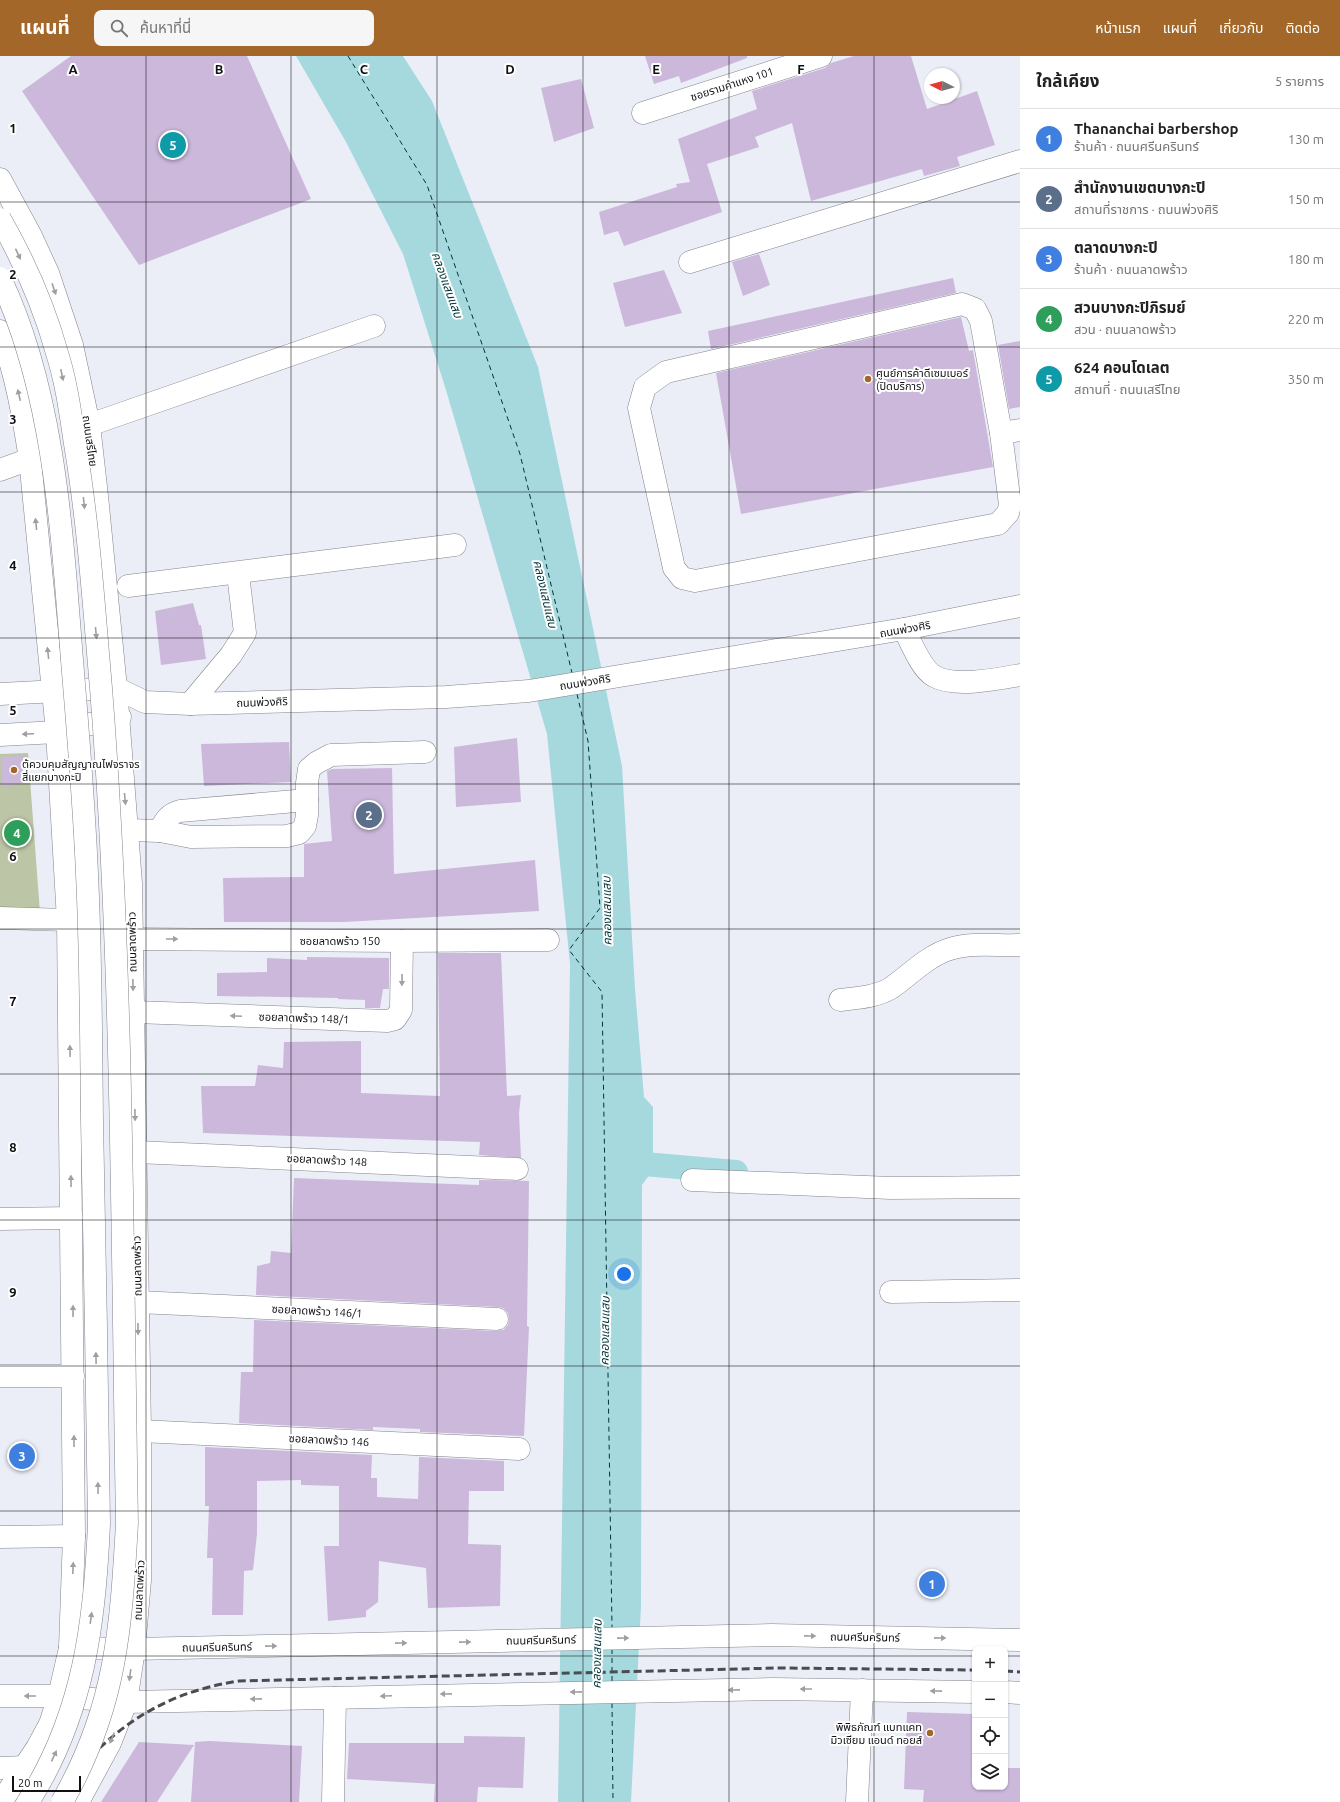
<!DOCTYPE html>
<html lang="th">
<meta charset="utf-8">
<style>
:root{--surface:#fff;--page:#f6f6f6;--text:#222;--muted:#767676;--line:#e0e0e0;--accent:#a36829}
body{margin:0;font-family:Ubuntu,"Noto Sans Thai",sans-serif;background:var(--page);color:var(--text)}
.controls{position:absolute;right:12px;bottom:12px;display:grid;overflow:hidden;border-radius:8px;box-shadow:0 1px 3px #0004}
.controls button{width:36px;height:36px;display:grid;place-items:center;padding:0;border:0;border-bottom:1px solid var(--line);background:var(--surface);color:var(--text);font:20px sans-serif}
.compass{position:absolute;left:924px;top:12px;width:36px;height:36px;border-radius:50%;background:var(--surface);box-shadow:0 1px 3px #0004;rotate:276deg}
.scale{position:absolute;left:12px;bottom:10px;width:69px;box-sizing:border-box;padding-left:4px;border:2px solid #0f1013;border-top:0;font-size:11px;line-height:14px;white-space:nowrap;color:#0f1013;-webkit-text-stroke:3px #fff;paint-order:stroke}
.you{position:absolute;left:624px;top:1218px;width:14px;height:14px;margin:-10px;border:3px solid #fff;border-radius:50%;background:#1a73e8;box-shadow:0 0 0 6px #1a73e833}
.badge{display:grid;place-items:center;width:26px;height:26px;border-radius:50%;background:var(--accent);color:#fff;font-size:13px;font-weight:700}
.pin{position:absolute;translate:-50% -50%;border:2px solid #fff;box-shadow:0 1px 4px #0006}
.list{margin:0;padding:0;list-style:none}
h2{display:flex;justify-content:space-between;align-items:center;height:52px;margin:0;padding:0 16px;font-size:17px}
h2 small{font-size:13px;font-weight:400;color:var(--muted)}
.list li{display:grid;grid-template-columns:26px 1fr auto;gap:12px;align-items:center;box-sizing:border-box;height:60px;padding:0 16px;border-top:1px solid var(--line)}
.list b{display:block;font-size:15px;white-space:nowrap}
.list p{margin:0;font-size:13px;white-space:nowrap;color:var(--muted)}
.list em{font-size:13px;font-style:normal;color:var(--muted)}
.icon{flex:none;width:22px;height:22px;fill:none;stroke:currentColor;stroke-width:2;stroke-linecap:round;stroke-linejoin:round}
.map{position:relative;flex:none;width:1020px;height:1746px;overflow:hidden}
header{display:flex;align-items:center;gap:24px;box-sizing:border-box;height:56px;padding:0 20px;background:var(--accent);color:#fff}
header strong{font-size:19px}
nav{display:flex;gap:22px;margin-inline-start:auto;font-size:14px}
.search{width:280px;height:36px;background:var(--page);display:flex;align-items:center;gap:10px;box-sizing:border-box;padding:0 14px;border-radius:8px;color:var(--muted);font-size:15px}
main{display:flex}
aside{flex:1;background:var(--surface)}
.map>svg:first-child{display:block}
.green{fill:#bcc5a5}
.water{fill:#a6d9de}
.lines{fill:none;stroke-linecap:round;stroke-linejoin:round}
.canal{stroke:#a6d9de;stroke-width:24}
.ferry{stroke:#013438;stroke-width:1;stroke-dasharray:5 4;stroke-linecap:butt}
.building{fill:#ccb8db}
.minor-casing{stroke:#82848c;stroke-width:23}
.major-casing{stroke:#82848c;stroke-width:23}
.minor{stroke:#fff;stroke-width:22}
.major{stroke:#fff;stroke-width:22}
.rail{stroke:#4b4c51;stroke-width:3;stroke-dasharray:8 4;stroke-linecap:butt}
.major-bridge-casing{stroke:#82848c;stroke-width:23;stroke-linecap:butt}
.major-bridge{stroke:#fff;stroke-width:22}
.oneway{fill:#9f9fa1}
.grid{fill:none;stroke:#0f1013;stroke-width:1;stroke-opacity:0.55}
.poi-dot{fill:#a36829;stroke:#fff;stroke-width:1.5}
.labels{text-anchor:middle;stroke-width:4;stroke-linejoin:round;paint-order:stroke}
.street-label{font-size:11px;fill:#0f1013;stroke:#fff}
.poi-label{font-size:11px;fill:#0f1013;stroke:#fff;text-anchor:start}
.water-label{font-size:12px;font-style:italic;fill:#013438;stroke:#fff}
.grid-label{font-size:13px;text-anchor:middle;font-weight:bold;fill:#0f1013;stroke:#fff;stroke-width:4;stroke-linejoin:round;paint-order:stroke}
</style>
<header>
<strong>แผนที่</strong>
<div class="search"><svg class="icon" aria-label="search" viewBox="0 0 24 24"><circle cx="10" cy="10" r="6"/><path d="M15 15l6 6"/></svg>ค้นหาที่นี่</div>
<nav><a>หน้าแรก</a><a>แผนที่</a><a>เกี่ยวกับ</a><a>ติดต่อ</a></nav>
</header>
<main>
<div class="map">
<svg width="1020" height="1746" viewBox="0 0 1020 1746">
<rect width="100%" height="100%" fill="#ebeef7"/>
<path class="green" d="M 28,697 L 40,857 L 0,858 L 0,698 Z"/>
<path class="water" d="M 296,0 L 403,0 L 432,45 L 538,311 L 622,710 L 635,933 L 644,1041 L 653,1051 L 653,1114 L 642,1129 L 641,1550 L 631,1746 L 558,1746 L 570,908 L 547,678 L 446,334 L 403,198 L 346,86 Z"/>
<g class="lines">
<path class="canal" d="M 621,1106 L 736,1116"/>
<g class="ferry">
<path d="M 348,0 L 427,129 L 520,398 L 572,617"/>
<path d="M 577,638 L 588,685 L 600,852 L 569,894 L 602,936 L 612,1571"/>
<path d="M 612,1593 L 612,1625"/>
<path d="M 612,1647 L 613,1746"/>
</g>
</g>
<g class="building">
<path d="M 71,0 L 247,0 L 311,143 L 139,209 L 22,35 Z"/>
<path d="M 645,0 L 747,0 L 747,2 L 681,27 L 679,20 L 654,28 Z"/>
<path d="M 854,0 L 911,0 L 927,53 L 977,35 L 995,89 L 957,101 L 960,110 L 924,120 L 922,113 L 811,145 L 792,67 L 755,81 L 759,91 L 707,108 L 722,156 L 624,190 L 618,175 L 604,179 L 599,156 L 677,131 L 676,128 L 690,126 L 678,83 L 757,53 L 752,35 L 825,12 L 831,7 Z"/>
<path d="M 581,23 L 594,72 L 554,86 L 541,32 Z"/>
<path d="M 759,198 L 770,229 L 743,240 L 732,206 Z"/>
<path d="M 664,214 L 682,257 L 625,271 L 613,227 Z"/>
<path d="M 953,222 L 956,237 L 711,293 L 708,275 Z"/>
<path d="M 961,261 L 969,295 L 973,294 L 993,411 L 741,458 L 716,317 Z"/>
<path d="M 1020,285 L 1020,351 L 1009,353 L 998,289 Z"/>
<path d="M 193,547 L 199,569 L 201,569 L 206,603 L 161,609 L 155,555 Z"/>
<path d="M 517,682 L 521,746 L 456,751 L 454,691 Z"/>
<path d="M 289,686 L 291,726 L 204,730 L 201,688 Z"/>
<path d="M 25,700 L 27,727 L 2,730 L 1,701 Z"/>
<path d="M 392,712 L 394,818 L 535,804 L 539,855 L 344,866 L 224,866 L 223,822 L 304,821 L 304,788 L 332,785 L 327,715 L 332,713 Z"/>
<path d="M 438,897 L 501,897 L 507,1040 L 521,1039 L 519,1057 L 521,1102 L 479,1099 L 480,1086 L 203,1077 L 201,1030 L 255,1030 L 258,1009 L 283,1012 L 284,986 L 361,985 L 361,1037 L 440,1040 Z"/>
<path d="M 307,901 L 389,902 L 389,933 L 383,933 L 380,952 L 365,952 L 365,944 L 338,943 L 338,942 L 217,940 L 217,917 L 267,916 L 267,902 L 307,904 Z"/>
<path d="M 294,1122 L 479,1129 L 479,1124 L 529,1125 L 527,1270 L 529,1271 L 524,1380 L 420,1376 L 420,1373 L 373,1371 L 373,1374 L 239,1367 L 241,1316 L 253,1316 L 254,1264 L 496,1275 L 503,1274 L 508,1269 L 509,1264 L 508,1257 L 503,1252 L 498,1251 L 256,1239 L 257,1210 L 270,1207 L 271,1195 L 291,1197 Z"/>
<path d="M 205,1391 L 372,1399 L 371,1422 L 377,1422 L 377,1441 L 418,1443 L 419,1401 L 504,1405 L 504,1435 L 469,1435 L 468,1488 L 501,1489 L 500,1550 L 428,1552 L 426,1512 L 379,1505 L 378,1546 L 366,1555 L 366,1561 L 328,1565 L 324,1490 L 339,1490 L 339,1430 L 301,1429 L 301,1424 L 257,1425 L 257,1478 L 253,1514 L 244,1515 L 243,1559 L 212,1559 L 213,1502 L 207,1502 L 209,1450 L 205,1450 Z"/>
<path d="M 907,1656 L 975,1658 L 975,1731 L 1005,1731 L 1005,1712 L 1020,1712 L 1020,1746 L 923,1746 L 924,1734 L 904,1733 Z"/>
<path d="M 464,1680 L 525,1681 L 523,1732 L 478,1731 L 477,1746 L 434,1746 L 435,1728 L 347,1723 L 349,1687 L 464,1687 Z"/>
<path d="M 209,1685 L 302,1690 L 299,1746 L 191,1746 L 195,1686 Z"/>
<path d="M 139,1686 L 194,1689 L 157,1746 L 101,1746 Z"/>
</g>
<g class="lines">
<defs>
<g id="minor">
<path d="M 643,57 L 821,0"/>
<path d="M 690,206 L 1020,105"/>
<path d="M 962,248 L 975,253 L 981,265 L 1001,377 L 1010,449 L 1008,457 L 998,468 L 695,525 L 682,522 L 674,512 L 639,352 L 645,331 L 666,316 Z"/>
<path d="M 89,369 L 374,270"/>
<path d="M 1001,377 L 1020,374"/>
<path d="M 0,414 L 30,403"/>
<path d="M 128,530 L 455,489"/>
<path d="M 904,573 C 911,586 921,613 934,620 C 954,632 998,623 1020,619"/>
<path d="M 190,648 L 231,599 L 245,577 L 238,518"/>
<path d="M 128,774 L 160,775 L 191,781 L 287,780 L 299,777 L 305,770 L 307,759 L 307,727 L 309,713 L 316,707 L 331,699 L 425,696"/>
<path d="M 160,775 C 165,764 169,758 180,755 L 307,744"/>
<path d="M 0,862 L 68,864"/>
<path d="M 133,883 L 402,885 L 548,884"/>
<path d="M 840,944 C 857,942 876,941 891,932 C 910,919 927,900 950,893 C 972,886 997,890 1020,889"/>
<path d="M 134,956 L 387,965 L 395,963 L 401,954 L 402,885"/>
<path d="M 136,1096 L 517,1113"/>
<path d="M 692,1124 L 891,1132 L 1020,1131"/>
<path d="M 0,1163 L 72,1162"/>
<path d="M 891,1236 L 1020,1234"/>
<path d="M 138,1246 L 497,1263"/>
<path d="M 0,1320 L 73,1320"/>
<path d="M 140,1375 L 519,1393"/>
<path d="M 0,1481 L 74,1480"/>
<path d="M 0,1640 L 59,1640"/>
<path d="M 0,1712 L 25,1711"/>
<path d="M 333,1746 L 335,1642"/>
<path d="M 857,1746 L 862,1634"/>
</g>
<g id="major">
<path d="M 0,123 L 31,180 L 48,217 L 72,289 L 89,369 L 97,440 L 116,632 L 131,827 L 140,1375 L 140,1524 L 134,1593 L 126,1646 L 110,1687 L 78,1746"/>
<path d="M 0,275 C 16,317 23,359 30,403 L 57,676 L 68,864 L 74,1480 L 70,1592 L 59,1640 L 50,1668 L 37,1692 L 1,1746"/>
<path d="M 0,638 L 116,632 L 145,646 L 190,648 L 446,641 L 529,635 L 904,573 L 1020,550"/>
<path d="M 0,679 L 57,676 L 120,661"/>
<path d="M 70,1592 L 134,1593 L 771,1579 L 1020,1584"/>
<path d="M 1005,1636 L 1020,1637"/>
<path d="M 59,1640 L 126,1646 L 773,1633 L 975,1636"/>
</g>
</defs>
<use href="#minor" class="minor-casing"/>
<use href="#major" class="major-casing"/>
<use href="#minor" class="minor"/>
<use href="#major" class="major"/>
<g class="rail">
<path d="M 1005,1615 L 1020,1616"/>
<path d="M 52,1746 C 103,1679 154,1638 239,1625 L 778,1612 L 975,1614"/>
</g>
<defs>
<g id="major-bridge">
<path d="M 0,163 C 24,205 44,250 57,297 C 67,328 71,362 76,394 C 89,473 94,553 101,632 C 123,910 122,1189 127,1467 C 121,1573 116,1652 62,1746"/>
<path d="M 0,222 C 55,337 62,479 72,604 C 78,675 84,747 87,818 C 91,900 91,982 92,1064 C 95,1198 97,1333 99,1467 C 95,1568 83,1660 28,1746"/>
</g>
</defs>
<use href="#major-bridge" class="major-bridge-casing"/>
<use href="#major-bridge" class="major-bridge"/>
</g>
<defs><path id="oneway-solid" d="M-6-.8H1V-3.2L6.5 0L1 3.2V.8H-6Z"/></defs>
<g class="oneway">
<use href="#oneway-solid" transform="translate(18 198) rotate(65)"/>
<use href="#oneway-solid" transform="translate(54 233) rotate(71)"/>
<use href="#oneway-solid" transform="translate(62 319) rotate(78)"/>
<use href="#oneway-solid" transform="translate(19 339) rotate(-103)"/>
<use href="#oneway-solid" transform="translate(84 447) rotate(84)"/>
<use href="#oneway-solid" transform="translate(36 468) rotate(-96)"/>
<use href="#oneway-solid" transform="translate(96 577) rotate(85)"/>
<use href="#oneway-solid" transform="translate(48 597) rotate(-96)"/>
<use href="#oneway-solid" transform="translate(28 678) rotate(177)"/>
<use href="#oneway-solid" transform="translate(125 743) rotate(85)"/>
<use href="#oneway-solid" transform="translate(172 883)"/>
<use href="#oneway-solid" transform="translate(402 924) rotate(91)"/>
<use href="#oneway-solid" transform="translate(133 929) rotate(89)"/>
<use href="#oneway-solid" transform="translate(236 960) rotate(-178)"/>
<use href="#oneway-solid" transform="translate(70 995) rotate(-91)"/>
<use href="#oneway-solid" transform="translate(135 1059) rotate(89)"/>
<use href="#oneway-solid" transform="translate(71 1125) rotate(-91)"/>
<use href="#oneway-solid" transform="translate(73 1255) rotate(-90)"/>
<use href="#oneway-solid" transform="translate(138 1273) rotate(89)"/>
<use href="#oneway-solid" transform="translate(96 1302) rotate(-91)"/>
<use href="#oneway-solid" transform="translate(74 1385) rotate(-90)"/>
<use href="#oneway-solid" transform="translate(98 1432) rotate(-91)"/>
<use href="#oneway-solid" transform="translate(73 1512) rotate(-88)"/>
<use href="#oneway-solid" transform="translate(91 1562) rotate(-82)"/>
<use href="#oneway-solid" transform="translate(810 1580) rotate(1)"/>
<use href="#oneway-solid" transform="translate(623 1582) rotate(-1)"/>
<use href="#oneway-solid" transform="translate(940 1582) rotate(1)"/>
<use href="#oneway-solid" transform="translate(465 1586) rotate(-1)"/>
<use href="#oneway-solid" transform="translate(401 1587) rotate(-1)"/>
<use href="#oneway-solid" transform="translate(271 1590) rotate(-1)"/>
<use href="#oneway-solid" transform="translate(130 1619) rotate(98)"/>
<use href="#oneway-solid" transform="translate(806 1633) rotate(-180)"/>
<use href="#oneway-solid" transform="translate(734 1634) rotate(179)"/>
<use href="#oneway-solid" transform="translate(936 1635) rotate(-179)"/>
<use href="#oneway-solid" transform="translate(576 1636) rotate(179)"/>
<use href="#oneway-solid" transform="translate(446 1638) rotate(179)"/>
<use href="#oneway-solid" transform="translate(30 1640) rotate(-180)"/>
<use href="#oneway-solid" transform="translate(386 1640) rotate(178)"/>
<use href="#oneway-solid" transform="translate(256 1643) rotate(179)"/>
<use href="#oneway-solid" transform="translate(112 1682) rotate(112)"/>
<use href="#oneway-solid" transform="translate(54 1700) rotate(-65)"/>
</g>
<path class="grid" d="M 146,0 L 146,1746M 291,0 L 291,1746M 437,0 L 437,1746M 583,0 L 583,1746M 729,0 L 729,1746M 874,0 L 874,1746M 0,146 L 1020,146M 0,291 L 1020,291M 0,436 L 1020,436M 0,582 L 1020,582M 0,728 L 1020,728M 0,873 L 1020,873M 0,1018 L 1020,1018M 0,1164 L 1020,1164M 0,1310 L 1020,1310M 0,1455 L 1020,1455M 0,1600 L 975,1600M 1005,1600 L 1020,1600"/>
<g class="poi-dot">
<circle cx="868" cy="323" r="4"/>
<circle cx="14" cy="714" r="4"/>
<circle cx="930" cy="1677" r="4"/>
</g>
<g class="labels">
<g class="street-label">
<text transform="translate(732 28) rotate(-18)" y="4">ซอยรามคำแหง 101</text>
<text transform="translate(90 385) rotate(82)" y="4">ถนนเสรีไทย</text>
<text transform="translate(905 573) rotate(-10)" y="4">ถนนพ่วงศิริ</text>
<text transform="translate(585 626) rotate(-9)" y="4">ถนนพ่วงศิริ</text>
<text transform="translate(262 646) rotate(-2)" y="4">ถนนพ่วงศิริ</text>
<text x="340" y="889">ซอยลาดพร้าว 150</text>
<text transform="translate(132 886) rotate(-91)" y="4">ถนนลาดพร้าว</text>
<text transform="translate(304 962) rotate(2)" y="4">ซอยลาดพร้าว 148/1</text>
<text transform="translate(327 1104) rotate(3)" y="4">ซอยลาดพร้าว 148</text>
<text transform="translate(137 1210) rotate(-91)" y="4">ถนนลาดพร้าว</text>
<text transform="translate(317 1255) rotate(3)" y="4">ซอยลาดพร้าว 146/1</text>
<text transform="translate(329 1384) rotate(3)" y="4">ซอยลาดพร้าว 146</text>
<text transform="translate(139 1534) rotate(-87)" y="4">ถนนลาดพร้าว</text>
<text transform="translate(865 1581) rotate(1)" y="4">ถนนศรีนครินทร์</text>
<text transform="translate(541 1584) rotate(-1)" y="4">ถนนศรีนครินทร์</text>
<text transform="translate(217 1591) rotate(-1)" y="4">ถนนศรีนครินทร์</text>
</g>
<g class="poi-label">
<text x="876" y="321">ศูนย์การค้าดีเซมเบอร์<tspan x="876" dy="13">(ปิดบริการ)</tspan></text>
<text x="22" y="712">ตู้ควบคุมสัญญาณไฟจราจร<tspan x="22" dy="13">สี่แยกบางกะปิ</tspan></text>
<text x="922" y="1675" text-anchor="end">พิพิธภัณฑ์ แบทแคท<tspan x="922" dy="13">มิวเซียม แอนด์ ทอยส์</tspan></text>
</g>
<g class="water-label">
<text transform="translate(447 229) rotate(70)" y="4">คลองแสนแสบ</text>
<text transform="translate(545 538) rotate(77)" y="4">คลองแสนแสบ</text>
<text transform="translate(607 855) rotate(-91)" y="4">คลองแสนแสบ</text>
<text transform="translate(605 1275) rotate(-89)" y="4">คลองแสนแสบ</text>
<text transform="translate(597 1598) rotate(-89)" y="4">คลองแสนแสบ</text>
</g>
</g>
<g class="grid-label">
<text x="73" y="18">A</text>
<text x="219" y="18">B</text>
<text x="364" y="18">C</text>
<text x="510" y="18">D</text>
<text x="656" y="18">E</text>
<text x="801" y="18">F</text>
<text x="13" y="77">1</text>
<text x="13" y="223">2</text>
<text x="13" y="368">3</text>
<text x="13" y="514">4</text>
<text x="13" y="659">5</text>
<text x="13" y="805">6</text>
<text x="13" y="950">7</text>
<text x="13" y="1096">8</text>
<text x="13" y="1241">9</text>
</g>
</svg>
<div class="controls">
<button>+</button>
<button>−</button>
<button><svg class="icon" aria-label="locate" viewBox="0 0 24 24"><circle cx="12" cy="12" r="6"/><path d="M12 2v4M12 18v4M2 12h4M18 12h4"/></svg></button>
<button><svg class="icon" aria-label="layers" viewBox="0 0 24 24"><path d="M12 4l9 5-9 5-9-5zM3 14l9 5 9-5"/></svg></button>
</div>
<svg class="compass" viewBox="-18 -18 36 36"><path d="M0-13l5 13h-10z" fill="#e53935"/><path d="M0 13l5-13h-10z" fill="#767676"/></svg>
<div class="scale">20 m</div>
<div class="you"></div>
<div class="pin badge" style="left:932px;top:1528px;background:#3f7fe0">1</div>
<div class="pin badge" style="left:369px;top:759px;background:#5c6f8a">2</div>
<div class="pin badge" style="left:22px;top:1400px;background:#3f7fe0">3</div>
<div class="pin badge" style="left:17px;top:777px;background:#2e9e5b">4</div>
<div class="pin badge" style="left:173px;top:89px;background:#0f9aa8">5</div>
</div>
<aside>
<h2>ใกล้เคียง<small>5 รายการ</small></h2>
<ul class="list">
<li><span class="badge" style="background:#3f7fe0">1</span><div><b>Thananchai barbershop</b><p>ร้านค้า · ถนนศรีนครินทร์</p></div><em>130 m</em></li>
<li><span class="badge" style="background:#5c6f8a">2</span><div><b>สำนักงานเขตบางกะปิ</b><p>สถานที่ราชการ · ถนนพ่วงศิริ</p></div><em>150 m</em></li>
<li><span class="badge" style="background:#3f7fe0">3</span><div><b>ตลาดบางกะปิ</b><p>ร้านค้า · ถนนลาดพร้าว</p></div><em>180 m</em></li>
<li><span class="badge" style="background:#2e9e5b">4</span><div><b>สวนบางกะปิภิรมย์</b><p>สวน · ถนนลาดพร้าว</p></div><em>220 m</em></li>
<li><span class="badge" style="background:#0f9aa8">5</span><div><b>624 คอนโดเลต</b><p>สถานที่ · ถนนเสรีไทย</p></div><em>350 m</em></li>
</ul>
</aside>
</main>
